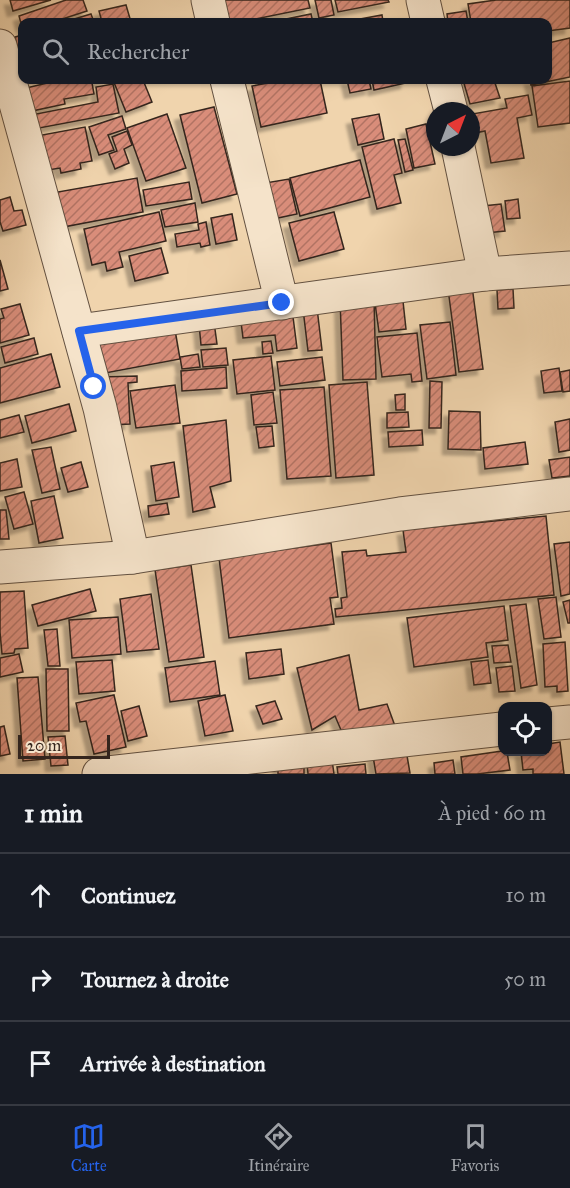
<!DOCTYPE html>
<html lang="fr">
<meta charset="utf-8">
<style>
:root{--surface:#171b24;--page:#242831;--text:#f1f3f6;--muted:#9ea1a6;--line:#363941;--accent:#2563eb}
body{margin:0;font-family:"IM FELL Great Primer",serif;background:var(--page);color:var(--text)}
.controls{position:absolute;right:18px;bottom:18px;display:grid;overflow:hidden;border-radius:12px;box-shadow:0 2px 4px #0004}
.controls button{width:54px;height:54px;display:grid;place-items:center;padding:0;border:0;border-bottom:2px solid var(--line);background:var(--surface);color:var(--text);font:30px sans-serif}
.compass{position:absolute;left:426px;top:102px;width:54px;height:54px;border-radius:50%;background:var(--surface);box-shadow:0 2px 4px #0004;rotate:42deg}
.scale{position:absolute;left:18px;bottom:15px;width:92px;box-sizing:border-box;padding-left:6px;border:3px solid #34251d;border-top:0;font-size:16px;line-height:21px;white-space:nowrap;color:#34251d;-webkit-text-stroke:4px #f5e3ca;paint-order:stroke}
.stop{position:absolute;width:18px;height:18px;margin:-14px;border:4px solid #2563eb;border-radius:50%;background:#fff}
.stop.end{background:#2563eb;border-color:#fff;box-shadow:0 2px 6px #0008}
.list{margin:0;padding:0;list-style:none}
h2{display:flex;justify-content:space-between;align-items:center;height:78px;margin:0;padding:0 24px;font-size:26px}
h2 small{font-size:20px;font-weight:400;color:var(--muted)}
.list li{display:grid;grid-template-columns:39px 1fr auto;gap:18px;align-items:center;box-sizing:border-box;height:84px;padding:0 24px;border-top:2px solid var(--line)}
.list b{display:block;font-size:22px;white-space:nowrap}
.list em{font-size:20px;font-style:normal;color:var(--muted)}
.icon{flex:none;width:33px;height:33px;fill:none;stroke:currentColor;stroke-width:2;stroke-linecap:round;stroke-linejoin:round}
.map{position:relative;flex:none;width:570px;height:774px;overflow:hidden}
.search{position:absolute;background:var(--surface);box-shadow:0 2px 4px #0004;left:18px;right:18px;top:18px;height:66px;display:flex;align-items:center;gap:15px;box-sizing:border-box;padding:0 21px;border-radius:12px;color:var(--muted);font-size:22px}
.sheet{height:330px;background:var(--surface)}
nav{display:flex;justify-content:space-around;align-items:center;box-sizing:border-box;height:84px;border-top:2px solid var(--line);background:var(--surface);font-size:16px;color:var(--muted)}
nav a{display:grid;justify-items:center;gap:3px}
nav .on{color:var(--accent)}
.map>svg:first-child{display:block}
.building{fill:url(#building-hatch);stroke:#34251d;stroke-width:1.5;filter:url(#shadow)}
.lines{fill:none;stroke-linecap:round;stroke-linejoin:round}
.minor-casing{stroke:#635141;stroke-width:35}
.minor{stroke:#f5e3ca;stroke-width:33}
.route{stroke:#2563eb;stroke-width:8}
</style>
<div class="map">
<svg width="570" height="774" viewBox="0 0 570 774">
<defs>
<pattern id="building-hatch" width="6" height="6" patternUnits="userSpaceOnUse" patternTransform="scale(1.5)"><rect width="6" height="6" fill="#d98d7a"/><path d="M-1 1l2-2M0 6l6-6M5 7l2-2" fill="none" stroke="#b17363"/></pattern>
<filter id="shadow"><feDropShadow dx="-5.5" dy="5.5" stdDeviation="1.5" flood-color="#0004"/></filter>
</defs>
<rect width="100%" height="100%" fill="#f0d4ad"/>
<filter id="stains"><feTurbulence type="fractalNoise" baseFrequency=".00333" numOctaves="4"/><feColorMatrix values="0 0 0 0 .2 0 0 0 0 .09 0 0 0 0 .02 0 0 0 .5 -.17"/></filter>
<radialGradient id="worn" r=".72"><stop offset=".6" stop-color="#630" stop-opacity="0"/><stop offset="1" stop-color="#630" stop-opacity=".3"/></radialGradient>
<g class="building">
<path d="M 10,0 L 51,0 L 13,11 Z"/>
<path d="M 66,0 L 83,0 L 87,11 L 53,22 L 22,22 L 22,27 L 19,16 Z"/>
<path d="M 221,0 L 308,0 L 310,8 L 241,22 L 226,22 Z"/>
<path d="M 315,0 L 331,0 L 334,15 L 319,18 Z"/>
<path d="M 335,0 L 388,0 L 389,2 L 338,12 Z"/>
<path d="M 496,0 L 570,0 L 570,28 L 548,31 L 548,22 L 471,22 L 468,4 Z"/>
<path d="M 126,5 L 131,22 L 102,22 L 99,11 Z"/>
<path d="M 466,11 L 468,22 L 448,22 L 447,14 Z"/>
<path d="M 91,14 L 94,22 L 75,22 L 74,19 Z"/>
<path d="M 311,14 L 313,22 L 271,22 Z"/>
<path d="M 382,15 L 383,22 L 344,22 Z"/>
<path d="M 22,35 L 22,69 L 15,37 Z"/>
<path d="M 570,38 L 570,77 L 531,85 L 530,80 L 548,80 L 548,43 Z"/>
<path d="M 60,80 L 105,80 L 92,83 L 94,94 L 64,99 L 65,104 L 32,111 L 26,88 Z"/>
<path d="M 113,80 L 143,80 L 152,102 L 126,112 Z"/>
<path d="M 285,80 L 320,80 L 327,113 L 261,127 L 252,86 Z"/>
<path d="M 347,80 L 369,80 L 371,89 L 350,93 Z"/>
<path d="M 372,80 L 406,80 L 406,83 L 374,90 Z"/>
<path d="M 463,80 L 494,80 L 500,98 L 470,104 Z"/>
<path d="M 570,81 L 570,123 L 538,127 L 532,86 Z"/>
<path d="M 113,84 L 119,113 L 34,129 L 31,115 L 98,102 L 96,87 Z"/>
<path d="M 528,95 L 532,115 L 517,118 L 524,158 L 491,163 L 485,131 L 475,133 L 472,114 L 507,108 L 505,99 Z"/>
<path d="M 214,107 L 237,194 L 202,203 L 180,115 Z"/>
<path d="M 167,114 L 186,168 L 146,181 L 127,128 Z"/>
<path d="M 379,114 L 384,139 L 358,145 L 352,119 Z"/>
<path d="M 122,116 L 126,129 L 108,135 L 114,150 L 99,155 L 89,127 Z"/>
<path d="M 426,124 L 435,164 L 414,168 L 406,129 Z"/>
<path d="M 85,127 L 92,161 L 80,163 L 81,169 L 61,173 L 60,168 L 48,170 L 42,135 Z"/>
<path d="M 127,131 L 132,145 L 124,149 L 129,163 L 115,169 L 109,154 L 117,151 L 112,137 Z"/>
<path d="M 394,139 L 402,173 L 394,175 L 401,203 L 377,209 L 362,147 Z"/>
<path d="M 405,139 L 413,170 L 405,172 L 398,140 Z"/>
<path d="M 360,160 L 370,197 L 300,216 L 290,178 Z"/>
<path d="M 137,178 L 143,212 L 58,228 L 52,193 Z"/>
<path d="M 289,179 L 297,214 L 273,219 L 265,183 Z"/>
<path d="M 189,182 L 192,199 L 146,206 L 143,190 Z"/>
<path d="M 10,197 L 14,211 L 22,210 L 26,225 L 3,231 L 0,222 L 0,200 Z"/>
<path d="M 518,199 L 520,218 L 507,219 L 505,201 Z"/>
<path d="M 195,203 L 198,222 L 165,227 L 161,210 Z"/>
<path d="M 501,204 L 505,231 L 486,233 L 483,206 Z"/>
<path d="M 159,212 L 166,241 L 119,252 L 123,267 L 107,271 L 105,262 L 92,265 L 84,229 Z"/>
<path d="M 334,212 L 344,249 L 299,261 L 289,223 Z"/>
<path d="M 232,214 L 237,240 L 216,244 L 211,218 Z"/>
<path d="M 206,222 L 210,245 L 201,247 L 200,243 L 177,247 L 175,234 L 199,230 L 198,224 Z"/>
<path d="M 161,248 L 168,273 L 135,281 L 129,256 Z"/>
<path d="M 0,260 L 8,289 L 0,291 Z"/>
<path d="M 472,286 L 483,369 L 459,372 L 448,289 Z"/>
<path d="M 513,289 L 514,308 L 498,309 L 497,290 Z"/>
<path d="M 402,292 L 406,329 L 379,332 L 374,296 Z"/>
<path d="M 374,299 L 376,379 L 343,380 L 340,300 Z"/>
<path d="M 20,304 L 29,335 L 0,343 L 0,319 L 4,318 L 1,309 Z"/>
<path d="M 317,308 L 322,350 L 308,351 L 303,309 Z"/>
<path d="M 292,309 L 297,348 L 277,351 L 275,335 L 243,338 L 240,314 Z"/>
<path d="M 214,322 L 217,344 L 201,345 L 199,324 Z"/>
<path d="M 450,322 L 456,375 L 427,379 L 420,325 Z"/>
<path d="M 174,324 L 180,359 L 100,374 L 93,339 Z"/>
<path d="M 417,333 L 422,381 L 412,382 L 411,374 L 382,377 L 377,337 Z"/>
<path d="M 34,338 L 38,354 L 5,363 L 1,347 Z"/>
<path d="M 271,341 L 273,353 L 263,354 L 262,342 Z"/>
<path d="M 226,348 L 228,365 L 203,367 L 201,350 Z"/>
<path d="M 51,354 L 60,387 L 0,403 L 0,368 Z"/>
<path d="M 198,354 L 200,367 L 182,369 L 180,357 Z"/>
<path d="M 271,356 L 275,390 L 237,394 L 233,360 Z"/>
<path d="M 322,357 L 325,380 L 280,386 L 277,362 Z"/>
<path d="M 226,367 L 227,388 L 182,391 L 181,371 Z"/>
<path d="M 559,368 L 562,391 L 544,393 L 541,371 Z"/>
<path d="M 570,370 L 570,391 L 563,392 L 560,372 Z"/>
<path d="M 137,376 L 137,382 L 128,383 L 130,424 L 109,425 L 99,377 Z"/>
<path d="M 430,381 L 442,382 L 441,428 L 429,428 Z"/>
<path d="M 367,382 L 374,475 L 336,478 L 329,385 Z"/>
<path d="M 175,385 L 180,423 L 136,428 L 130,391 Z"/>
<path d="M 324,387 L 331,476 L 287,479 L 280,390 Z"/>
<path d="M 273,392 L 277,423 L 254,425 L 251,395 Z"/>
<path d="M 405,394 L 405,410 L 396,410 L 395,395 Z"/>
<path d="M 69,404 L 76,431 L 32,443 L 25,416 Z"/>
<path d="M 449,411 L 480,412 L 481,450 L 448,449 Z"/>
<path d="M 408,412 L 409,427 L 387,428 L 387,413 Z"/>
<path d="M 19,415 L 24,432 L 0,438 L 0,420 Z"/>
<path d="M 570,419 L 570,450 L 559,452 L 555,422 Z"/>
<path d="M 226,420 L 231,481 L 210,487 L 215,507 L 193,512 L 183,426 Z"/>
<path d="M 272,426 L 274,446 L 259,448 L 256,427 Z"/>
<path d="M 422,430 L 423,445 L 389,447 L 388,432 Z"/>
<path d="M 525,442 L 528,464 L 485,469 L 483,448 Z"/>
<path d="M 51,447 L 60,489 L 42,493 L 32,450 Z"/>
<path d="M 570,457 L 570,476 L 552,478 L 549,460 Z"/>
<path d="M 17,459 L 22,487 L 0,491 L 0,463 Z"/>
<path d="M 81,462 L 88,487 L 68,492 L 61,468 Z"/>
<path d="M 174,462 L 179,497 L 156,501 L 151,466 Z"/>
<path d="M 24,492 L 33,524 L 14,529 L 5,497 Z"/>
<path d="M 54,496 L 63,538 L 39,543 L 31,501 Z"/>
<path d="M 167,503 L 169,514 L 149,517 L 148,506 Z"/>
<path d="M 0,510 L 6,510 L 9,539 L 0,539 Z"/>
<path d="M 546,516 L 554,595 L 336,617 L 335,609 L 342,608 L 341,598 L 347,597 L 342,552 L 366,550 L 367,556 L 406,552 L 403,530 Z"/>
<path d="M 570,542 L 570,594 L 561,596 L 554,544 Z"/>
<path d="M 331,543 L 338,597 L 330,598 L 334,624 L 229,638 L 219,558 Z"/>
<path d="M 191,565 L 204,657 L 169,662 L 155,570 Z"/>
<path d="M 90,589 L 96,611 L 38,626 L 32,605 Z"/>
<path d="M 24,591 L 28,648 L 15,649 L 14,653 L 2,654 L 0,632 L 0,592 Z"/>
<path d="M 151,594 L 159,649 L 127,652 L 120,599 Z"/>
<path d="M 556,597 L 561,637 L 544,639 L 538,599 Z"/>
<path d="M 570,600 L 570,623 L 568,623 L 563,602 Z"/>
<path d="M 526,604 L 537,685 L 521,688 L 510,606 Z"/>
<path d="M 504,606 L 508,640 L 486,643 L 488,657 L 414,667 L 407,618 Z"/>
<path d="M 118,617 L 121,654 L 72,658 L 69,620 Z"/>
<path d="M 57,629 L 60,666 L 48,666 L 44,630 Z"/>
<path d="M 565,642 L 568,691 L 557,692 L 557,686 L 545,687 L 543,644 Z"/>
<path d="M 508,645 L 511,662 L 494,663 L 492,646 Z"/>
<path d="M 281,649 L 284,674 L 249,679 L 246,653 Z"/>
<path d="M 19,654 L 23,672 L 0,677 L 0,658 Z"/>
<path d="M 349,655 L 359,710 L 387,704 L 395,726 L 344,737 L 335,716 L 312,730 L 297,668 Z"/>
<path d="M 112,660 L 115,691 L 79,694 L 76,662 Z"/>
<path d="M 488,660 L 491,683 L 474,685 L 471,662 Z"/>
<path d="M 215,661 L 220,695 L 170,702 L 165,668 Z"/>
<path d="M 512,666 L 515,691 L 499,692 L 496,668 Z"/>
<path d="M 46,669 L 68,669 L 69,731 L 47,731 Z"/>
<path d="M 38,677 L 45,759 L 23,761 L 17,678 Z"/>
<path d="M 114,695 L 126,747 L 94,754 L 86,721 L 80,722 L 76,703 Z"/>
<path d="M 225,695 L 233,731 L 205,736 L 198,701 Z"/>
<path d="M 275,701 L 282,719 L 263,724 L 256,706 Z"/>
<path d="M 139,706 L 147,736 L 128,741 L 121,711 Z"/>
<path d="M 4,726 L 10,754 L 0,756 L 0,727 Z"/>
<path d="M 65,736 L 68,765 L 51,766 L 48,737 Z"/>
<path d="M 560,742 L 564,774 L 533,774 L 533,769 L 523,770 L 521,752 L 548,752 L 548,744 Z"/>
<path d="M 406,750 L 410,773 L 376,774 L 373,756 Z"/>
<path d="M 502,751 L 507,752 L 510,770 L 477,774 L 463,774 L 461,757 Z"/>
<path d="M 332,760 L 334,774 L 308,774 L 307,763 Z"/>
<path d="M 453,760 L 455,774 L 435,774 L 434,763 Z"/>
<path d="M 304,762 L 304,774 L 278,774 L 278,763 Z"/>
<path d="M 365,764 L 366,774 L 338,774 L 337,767 Z"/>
</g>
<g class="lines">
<defs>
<g id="minor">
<path d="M 208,0 L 213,22"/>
<path d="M 423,0 L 428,22"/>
<path d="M 0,46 L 100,408 L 133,557"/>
<path d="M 227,80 L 282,303"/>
<path d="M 443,80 L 451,111"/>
<path d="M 458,147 L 485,274"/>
<path d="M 79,331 L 485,274 L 570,268"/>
<path d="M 0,567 L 133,557 L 400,514 L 570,494"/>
<path d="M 548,724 L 570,722"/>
<path d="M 99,774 L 502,729"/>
</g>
</defs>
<use href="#minor" class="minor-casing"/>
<use href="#minor" class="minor"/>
</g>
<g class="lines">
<path class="route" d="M 94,387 L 79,331 L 282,303"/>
</g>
<rect width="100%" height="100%" filter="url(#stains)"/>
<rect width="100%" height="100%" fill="url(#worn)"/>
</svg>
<div class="controls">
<button><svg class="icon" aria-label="locate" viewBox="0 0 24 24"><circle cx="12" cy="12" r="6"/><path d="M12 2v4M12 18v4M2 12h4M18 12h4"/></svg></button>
</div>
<svg class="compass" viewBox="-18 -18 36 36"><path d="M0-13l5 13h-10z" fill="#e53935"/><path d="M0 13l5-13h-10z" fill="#9ea1a6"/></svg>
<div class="scale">20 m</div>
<div class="stop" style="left:94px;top:387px"></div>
<div class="stop end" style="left:282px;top:303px"></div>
<div class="search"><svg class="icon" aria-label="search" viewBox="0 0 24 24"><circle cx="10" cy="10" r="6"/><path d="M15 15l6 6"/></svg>Rechercher</div>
</div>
<section class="sheet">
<h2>1 min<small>À pied · 60 m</small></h2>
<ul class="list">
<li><svg class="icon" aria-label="ahead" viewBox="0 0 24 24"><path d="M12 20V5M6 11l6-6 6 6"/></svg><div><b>Continuez</b></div><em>10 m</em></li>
<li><svg class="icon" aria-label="right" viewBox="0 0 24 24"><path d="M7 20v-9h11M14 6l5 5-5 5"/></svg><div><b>Tournez à droite</b></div><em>50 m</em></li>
<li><svg class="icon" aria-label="arrive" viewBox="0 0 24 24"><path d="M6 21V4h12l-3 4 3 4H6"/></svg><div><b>Arrivée à destination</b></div></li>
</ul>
</section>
<nav>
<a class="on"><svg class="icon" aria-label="map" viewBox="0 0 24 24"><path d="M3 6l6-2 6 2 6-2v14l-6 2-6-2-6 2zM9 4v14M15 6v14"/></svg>Carte</a>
<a><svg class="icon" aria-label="directions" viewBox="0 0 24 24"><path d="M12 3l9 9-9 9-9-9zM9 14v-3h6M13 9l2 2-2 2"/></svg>Itinéraire</a>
<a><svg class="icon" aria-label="saved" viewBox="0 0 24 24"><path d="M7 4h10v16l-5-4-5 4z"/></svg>Favoris</a>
</nav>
